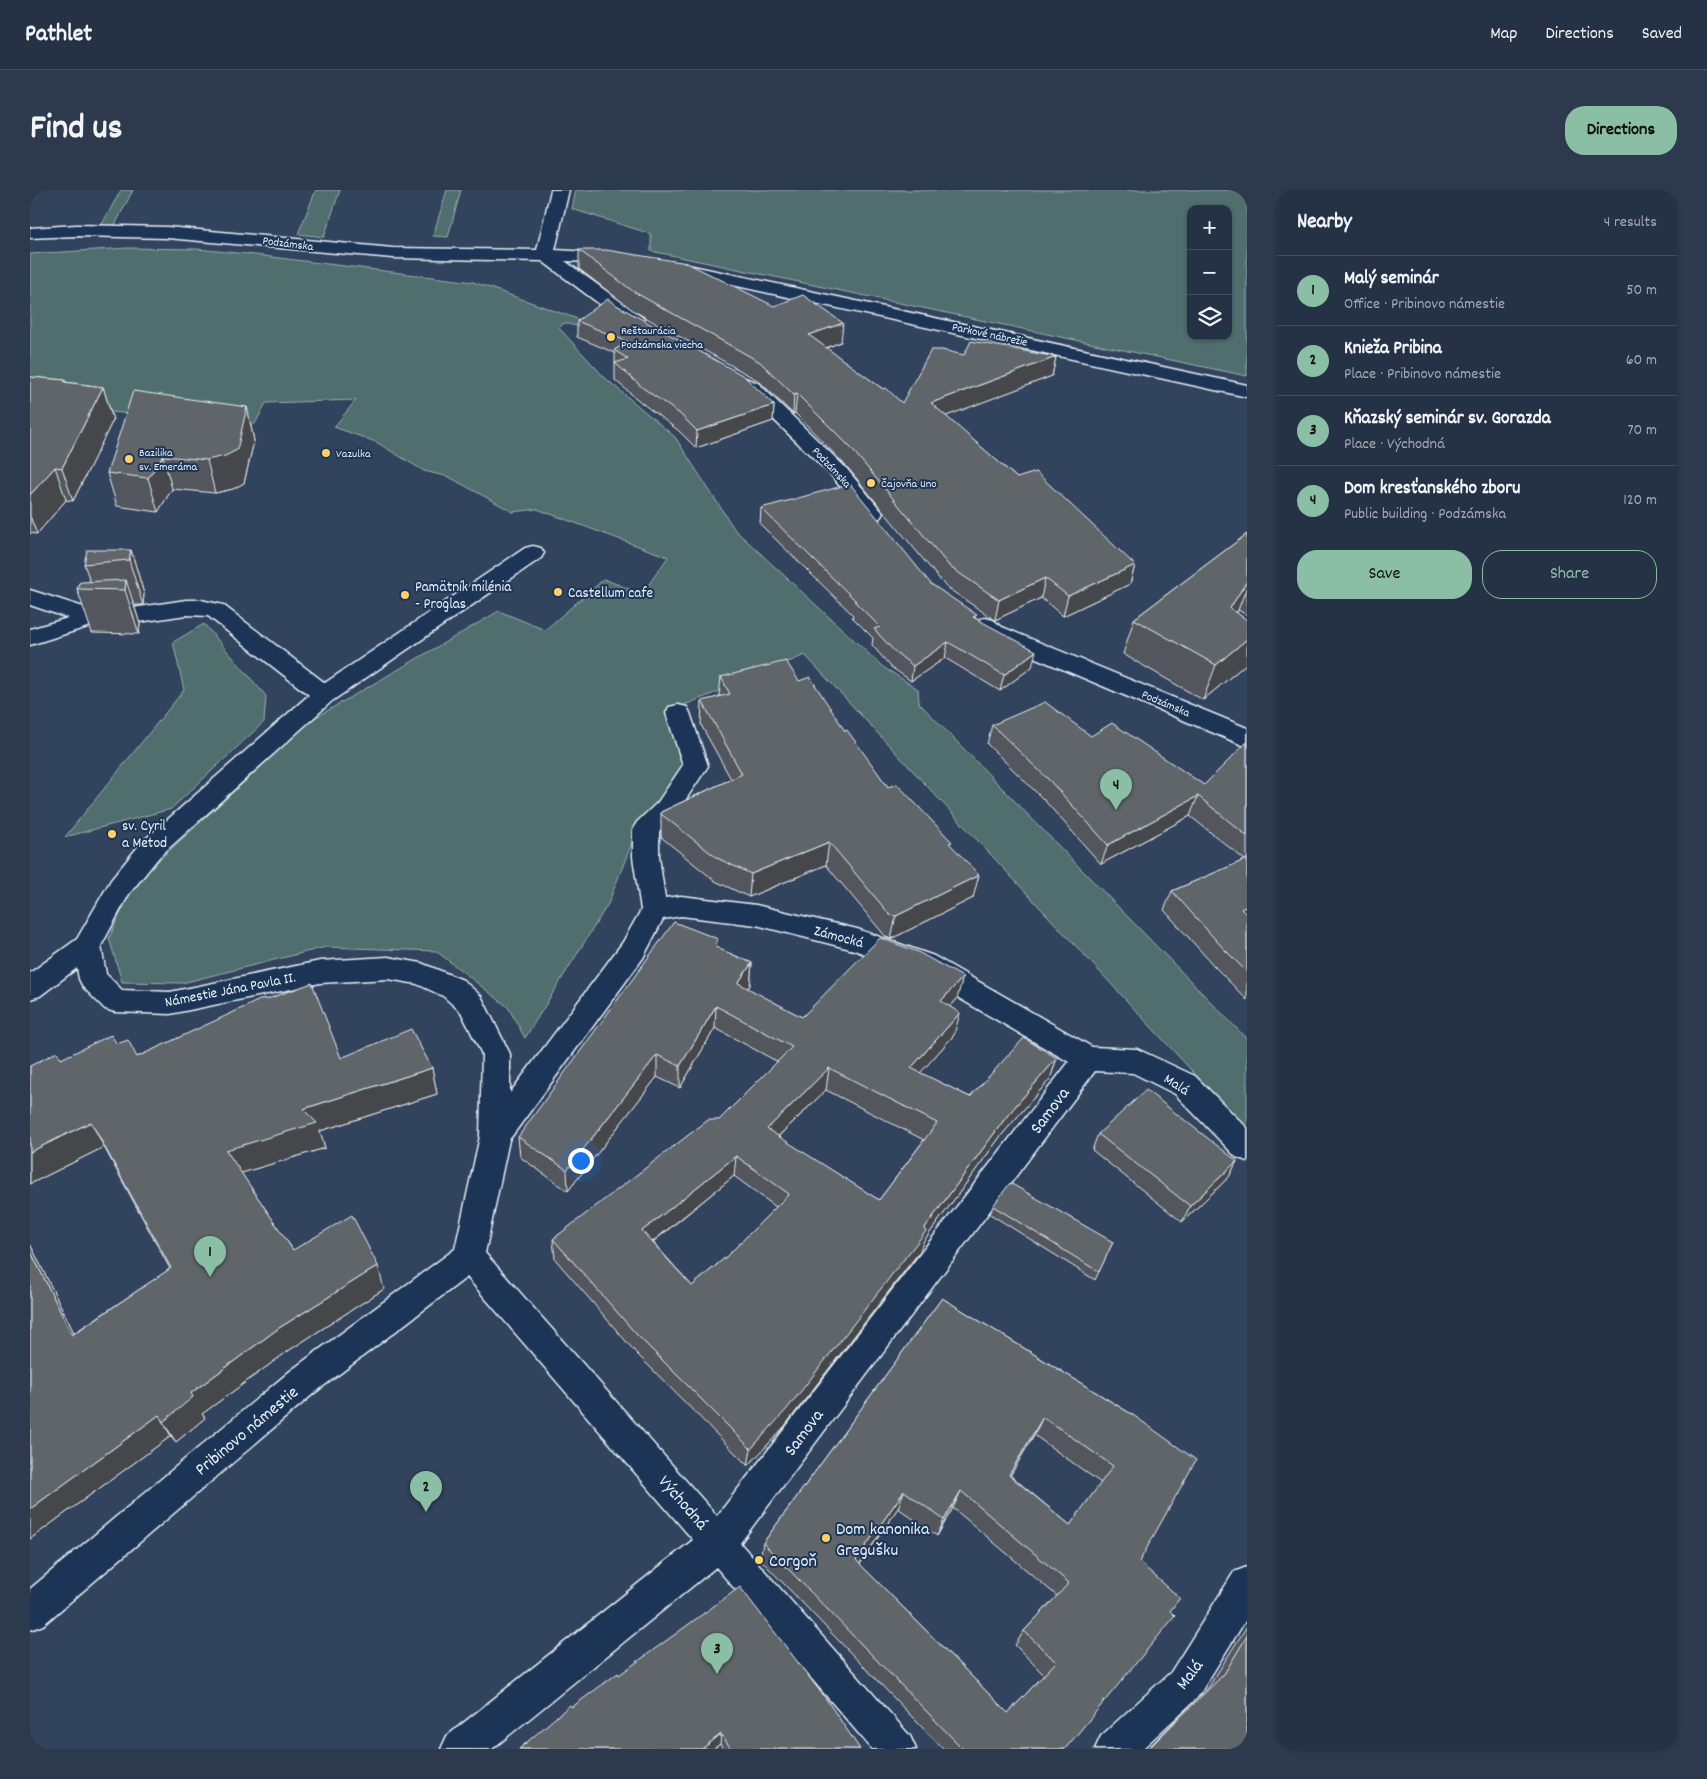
<!DOCTYPE html>
<meta charset="utf-8">
<style>
:root{--surface:#253246;--page:#2d3a4d;--text:#f1f3f6;--muted:#a3aab3;--line:#424d5f;--accent:#8abfa5}
body{margin:0;font-family:Dekko,sans-serif;background:var(--page);color:var(--text)}
.controls{position:absolute;right:15px;top:15px;display:grid;overflow:hidden;border-radius:10px;box-shadow:0 1px 4px #0004}
.controls button{width:45px;height:45px;display:grid;place-items:center;padding:0;border:0;border-bottom:1px solid var(--line);background:var(--surface);color:var(--text);font:25px sans-serif}
.you{position:absolute;left:550px;top:970px;width:18px;height:18px;margin:-12px;border:4px solid #fff;border-radius:50%;background:#1a73e8;box-shadow:0 0 0 8px #1a73e833}
.badge{display:grid;place-items:center;width:32px;height:32px;border-radius:50%;background:var(--accent);color:#111;font-size:16px;font-weight:700}
.pin{position:absolute;translate:-50% -41px;filter:drop-shadow(0 1px 2px #0008)}
.pin::after{content:'';position:absolute;top:26px;width:18px;height:15px;background:inherit;clip-path:polygon(0 0,100% 0,50% 100%)}
.list{margin:0;padding:0;list-style:none}
h2{display:flex;justify-content:space-between;align-items:center;height:65px;margin:0;padding:0 20px;font-size:21px}
h2 small{font-size:16px;font-weight:400;color:var(--muted)}
.list li{display:grid;grid-template-columns:32px 1fr auto;gap:15px;align-items:center;box-sizing:border-box;height:70px;padding:0 20px;border-top:1px solid var(--line)}
.list b{display:block;font-size:19px;white-space:nowrap}
.list p{margin:0;font-size:16px;white-space:nowrap;color:var(--muted)}
.list em{font-size:16px;font-style:normal;color:var(--muted)}
.actions{display:flex;gap:10px;padding:15px 20px}
.actions a{flex:1;padding:11px 0;border:1px solid var(--accent);border-radius:20px;text-align:center;font-size:18px;color:var(--accent)}
.actions .main{background:var(--accent);color:#111}
.icon{flex:none;width:28px;height:28px;fill:none;stroke:currentColor;stroke-width:2;stroke-linecap:round;stroke-linejoin:round}
.map{position:relative;flex:none;width:1217px;height:1559px;overflow:hidden;border-radius:20px}
header{display:flex;align-items:center;gap:30px;box-sizing:border-box;height:70px;padding:0 25px;background:var(--surface);border-bottom:1px solid var(--line)}
header strong{font-size:24px}
nav{display:flex;gap:28px;margin-inline-start:auto;font-size:18px}
.intro{display:flex;align-items:center;justify-content:space-between;box-sizing:border-box;height:120px;padding:0 30px}
h1{margin:0;font-size:35px}
.button{padding:12px 22px;border-radius:20px;background:var(--accent);color:#111;font-size:18px;font-weight:700}
main{display:flex;gap:30px;padding:0 30px}
aside{flex:1;background:var(--surface);border-radius:20px;box-shadow:0 1px 4px #0004}
.map>svg:first-child{display:block}
.green{fill:#4f6e6d;stroke:#9cb0b2;fill-rule:evenodd}
.lines{fill:none;stroke-linecap:round;stroke-linejoin:round}
.minor-casing{stroke:#e8f1f8;stroke-width:3}
.minor{fill:#1d3557;fill-rule:evenodd}
.wall{fill:#53575c;stroke:#e8f1f8;fill-rule:evenodd}
.shaded-wall{fill:#44474b;stroke:#e8f1f8}
.building{fill:#61656b;stroke:#e8f1f8;fill-rule:evenodd}
.poi-dot{fill:#ffd166;stroke:#1d3557;stroke-width:2}
.labels{text-anchor:middle;stroke-width:4;stroke-linejoin:round;paint-order:stroke}
.far-street-label{font-size:12px;fill:#e8f1f8;stroke:#1d3557}
.far-poi-label{font-size:12px;fill:#e8f1f8;stroke:#1d3557;text-anchor:start}
.poi-label{font-size:15px;fill:#e8f1f8;stroke:#1d3557;text-anchor:start}
.street-label{font-size:15px;fill:#e8f1f8;stroke:#1d3557}
.near-street-label{font-size:18px;fill:#e8f1f8;stroke:#1d3557}
.near-poi-label{font-size:18px;fill:#e8f1f8;stroke:#1d3557;text-anchor:start}
</style>
<header>
<strong>Pathlet</strong>
<nav><a>Map</a><a>Directions</a><a>Saved</a></nav>
</header>
<div class="intro"><h1>Find us</h1><a class="button">Directions</a></div>
<main>
<div class="map">
<svg width="1217" height="1559" viewBox="0 0 1217 1559">
<rect width="100%" height="100%" fill="#31435d"/>
<filter id="ink" filterUnits="userSpaceOnUse"><feTurbulence type="fractalNoise" baseFrequency=".02" numOctaves="2"/><feDisplacementMap in="SourceGraphic" scale="10" xChannelSelector="R" yChannelSelector="G"/><feConvolveMatrix kernelMatrix="1 2 1 2 8 2 1 2 1" color-interpolation-filters="sRGB"/></filter>
<g filter="url(#ink)">
<g class="green">
<path d="M 91,0 L 103,0 L 85,35 L 71,36 Z"/>
<path d="M 286,0 L 310,0 L 294,47 L 268,44 Z"/>
<path d="M 417,0 L 431,0 L 418,47 L 403,46 Z"/>
<path d="M 546,0 L 1217,0 L 1217,186 L 621,61 L 621,44 L 542,19 ZM 1161,19 L 1198,19 L 1198,146 L 1161,146 Z"/>
<path d="M 98,58 L 167,59 L 217,64 L 443,92 L 565,135 L 559,139 L 534,133 L 529,138 L 575,188 L 645,247 L 705,340 L 853,477 L 888,499 L 889,513 L 1217,849 L 1217,940 L 775,465 L 695,499 L 639,521 L 652,577 L 607,640 L 578,714 L 495,848 L 478,817 L 406,761 L 296,757 L 152,793 L 92,792 L 79,748 L 105,692 L 283,529 L 469,421 L 515,440 L 574,389 L 612,404 L 638,367 L 507,319 L 483,322 L 419,287 L 394,281 L 346,252 L 304,237 L 326,210 L 236,213 L 225,234 L 56,220 L 0,211 L 0,64 Z"/>
<path d="M 174,434 L 236,506 L 234,532 L 141,619 L 35,647 L 154,500 L 143,452 Z"/>
</g>
<g class="lines">
<defs>
<g id="minor">
<path d="M 521,0 L 539,0 L 525,60 L 593,64 L 596,68 L 593,72 L 587,73 L 535,71 L 613,128 L 615,132 L 613,136 L 606,138 L 599,136 L 512,71 L 363,68 L 137,48 L 46,46 L 0,48 L 0,38 L 46,35 L 137,37 L 363,58 L 507,60 Z"/>
<path d="M 644,72 L 1217,195 L 1217,207 L 638,81 L 635,77 L 638,73 Z"/>
<path d="M 715,188 L 728,193 L 816,278 L 853,323 L 850,328 L 842,330 L 834,328 L 802,286 L 714,201 L 705,194 L 708,190 Z"/>
<path d="M 503,356 L 511,358 L 514,363 L 511,368 L 302,511 L 129,667 L 99,704 L 71,756 L 76,784 L 92,800 L 140,802 L 290,771 L 358,767 L 391,773 L 433,790 L 451,806 L 480,864 L 480,903 L 593,752 L 611,720 L 603,667 L 603,639 L 607,632 L 628,612 L 653,575 L 636,523 L 639,517 L 648,515 L 657,517 L 660,523 L 678,576 L 646,624 L 629,642 L 629,667 L 635,708 L 651,706 L 726,715 L 827,739 L 904,766 L 1062,857 L 1107,859 L 1165,886 L 1217,938 L 1217,971 L 1206,967 L 1145,904 L 1103,883 L 1065,881 L 710,1353 L 880,1546 L 886,1559 L 842,1559 L 686,1377 L 462,1559 L 411,1559 L 417,1546 L 663,1350 L 437,1087 L 283,1204 L 13,1435 L 0,1440 L 0,1399 L 259,1182 L 425,1059 L 450,946 L 452,864 L 431,822 L 413,806 L 387,794 L 358,789 L 290,793 L 140,824 L 85,822 L 75,819 L 53,797 L 49,789 L 47,778 L 10,806 L 0,809 L 0,783 L 47,749 L 81,690 L 111,653 L 279,505 L 178,426 L 156,425 L 96,434 L 67,434 L 0,455 L 0,439 L 38,428 L 0,415 L 0,400 L 50,416 L 66,420 L 96,419 L 156,410 L 171,410 L 193,415 L 295,493 L 495,358 ZM 651,726 L 726,735 L 824,760 L 884,782 L 1039,872 L 687,1326 L 455,1063 L 479,950 L 613,768 L 633,729 Z"/>
<path d="M 955,428 L 963,430 L 972,437 L 1217,538 L 1217,557 L 956,447 L 944,435 L 947,430 Z"/>
<path d="M 1217,1377 L 1217,1428 L 1167,1508 L 1112,1559 L 1065,1559 L 1071,1546 L 1141,1482 L 1204,1382 Z"/>
</g>
</defs>
<use href="#minor" class="minor-casing"/>
<use href="#minor" class="minor"/>
</g>
<g class="wall">
<path d="M 549,60 L 811,152 L 796,158 L 872,213 L 934,165 L 1026,167 L 1022,186 L 915,226 L 987,288 L 1105,375 L 1100,394 L 1033,426 L 1011,408 L 965,430 L 916,397 L 817,277 L 765,223 L 763,224 L 729,191 L 604,121 L 549,79 Z"/>
<path d="M 588,116 L 744,215 L 743,231 L 666,258 L 649,241 L 613,214 L 585,190 L 585,163 L 547,147 L 547,131 Z"/>
<path d="M 0,187 L 35,190 L 35,192 L 73,197 L 83,230 L 43,311 L 36,310 L 7,344 L 0,343 Z"/>
<path d="M 217,217 L 224,251 L 214,293 L 203,299 L 185,303 L 142,299 L 128,322 L 87,316 L 77,283 Z"/>
<path d="M 731,318 L 901,394 L 946,428 L 1002,477 L 970,501 L 915,468 L 881,491 L 861,477 L 842,455 L 843,448 L 822,427 L 823,425 L 730,334 Z"/>
<path d="M 1217,344 L 1217,425 L 1208,420 L 1207,422 L 1216,474 L 1173,510 L 1093,464 L 1104,429 Z"/>
<path d="M 101,360 L 114,404 L 113,415 L 104,415 L 110,434 L 109,444 L 62,443 L 47,399 L 60,391 L 54,374 Z"/>
<path d="M 691,487 L 769,491 L 815,541 L 943,708 L 861,749 L 856,747 L 796,675 L 719,707 L 685,691 L 631,647 L 631,622 L 701,589 L 671,535 L 672,511 L 689,507 Z"/>
<path d="M 962,535 L 1061,546 L 1174,595 L 1217,552 L 1217,810 L 1185,777 L 1134,720 L 1142,701 L 1215,670 L 1160,626 L 1071,674 L 1015,611 L 957,554 Z"/>
<path d="M 687,758 L 722,773 L 720,795 L 718,799 L 772,827 L 927,809 L 920,817 L 924,845 L 890,883 L 940,907 L 1027,868 L 1020,889 L 970,947 L 893,1052 L 890,1061 L 754,1237 L 718,1276 L 607,1164 L 525,1069 L 523,1049 L 689,930 L 748,872 L 685,838 L 650,898 L 627,887 L 538,1001 L 490,967 L 488,947 ZM 796,900 L 894,950 L 849,1010 L 748,947 ZM 704,986 L 746,1017 L 697,1066 L 662,1096 L 623,1052 Z"/>
<path d="M 235,810 L 311,868 L 402,878 L 407,904 L 290,941 L 295,958 L 211,983 L 263,1060 L 354,1099 L 258,1161 L 172,1224 L 175,1228 L 146,1252 L 141,1246 L 0,1349 L 0,1054 L 44,1143 L 140,1079 L 74,957 L 0,994 L 0,876 L 31,869 L 87,854 L 107,867 Z"/>
<path d="M 1068,944 L 1207,971 L 1199,987 L 1152,1032 L 1062,960 Z"/>
<path d="M 963,1016 L 1083,1052 L 1065,1090 L 960,1024 Z"/>
<path d="M 912,1108 L 1103,1225 L 1109,1372 L 1035,1559 L 913,1559 L 730,1369 L 733,1353 ZM 1004,1245 L 1071,1293 L 1040,1335 L 980,1285 ZM 868,1318 L 907,1346 L 923,1318 L 1027,1406 L 994,1441 L 985,1455 L 1014,1485 L 978,1523 L 830,1374 Z"/>
<path d="M 1217,1436 L 1217,1559 L 1117,1559 L 1178,1498 Z"/>
<path d="M 589,1485 L 830,1559 L 693,1559 L 690,1554 L 683,1559 L 489,1559 L 542,1517 Z"/>
</g>
<g class="shaded-wall">
<path d="M 813,133 L 811,152 L 777,165 L 779,145 Z"/>
<path d="M 1026,167 L 1022,186 L 898,233 L 901,213 Z"/>
<path d="M 73,197 L 83,230 L 43,311 L 32,278 Z"/>
<path d="M 767,204 L 765,223 L 763,224 L 764,205 Z"/>
<path d="M 744,215 L 743,231 L 666,258 L 667,241 Z"/>
<path d="M 217,217 L 224,251 L 214,293 L 203,299 L 185,303 L 177,270 Z"/>
<path d="M 133,266 L 142,299 L 128,322 L 118,288 Z"/>
<path d="M 25,277 L 36,310 L 7,344 L 0,326 L 0,305 Z"/>
<path d="M 101,360 L 114,404 L 113,415 L 99,370 Z"/>
<path d="M 1105,375 L 1100,394 L 1033,426 L 1038,406 Z"/>
<path d="M 1015,388 L 1011,408 L 965,430 L 969,410 Z"/>
<path d="M 96,390 L 110,434 L 109,444 L 95,400 Z"/>
<path d="M 1217,391 L 1217,396 L 1208,420 L 1187,453 L 1200,418 Z"/>
<path d="M 1217,449 L 1217,471 L 1216,474 L 1173,510 L 1186,475 Z"/>
<path d="M 918,452 L 915,468 L 881,491 L 883,476 Z"/>
<path d="M 1006,461 L 1002,477 L 970,501 L 974,485 Z"/>
<path d="M 1168,606 L 1160,626 L 1071,674 L 1078,655 Z"/>
<path d="M 799,652 L 796,675 L 719,707 L 721,684 Z"/>
<path d="M 949,685 L 943,708 L 861,749 L 866,726 Z"/>
<path d="M 1217,716 L 1217,732 L 1211,719 Z"/>
<path d="M 722,773 L 720,795 L 706,815 L 708,793 Z"/>
<path d="M 933,787 L 927,809 L 905,833 L 911,811 Z"/>
<path d="M 686,816 L 685,838 L 650,898 L 650,876 Z"/>
<path d="M 930,823 L 924,845 L 876,899 L 881,878 Z"/>
<path d="M 627,865 L 627,887 L 538,1001 L 537,980 Z"/>
<path d="M 1027,868 L 1020,889 L 970,947 L 893,1052 L 890,1061 L 754,1237 L 718,1276 L 721,1259 L 894,1039 L 977,926 Z"/>
<path d="M 402,878 L 407,904 L 290,941 L 295,958 L 205,985 L 196,960 L 273,919 Z"/>
<path d="M 799,878 L 796,900 L 734,960 L 737,939 Z"/>
<path d="M 61,932 L 74,957 L 0,994 L 0,962 Z"/>
<path d="M 706,966 L 704,986 L 612,1060 L 612,1041 Z"/>
<path d="M 1207,971 L 1199,987 L 1152,1032 L 1160,1016 Z"/>
<path d="M 0,1054 L 56,1167 L 42,1145 L 0,1060 Z"/>
<path d="M 348,1076 L 354,1099 L 258,1161 L 172,1224 L 175,1228 L 146,1252 L 133,1232 L 161,1203 L 249,1138 Z"/>
<path d="M 129,1225 L 141,1246 L 0,1349 L 0,1319 Z"/>
<path d="M 1013,1227 L 1004,1245 L 971,1302 L 979,1285 Z"/>
<path d="M 874,1301 L 868,1318 L 821,1386 L 826,1370 Z"/>
<path d="M 931,1301 L 923,1318 L 907,1346 L 914,1330 Z"/>
<path d="M 691,1544 L 690,1554 L 683,1559 L 672,1559 Z"/>
</g>
<g class="building">
<path d="M 549,60 L 576,60 L 657,73 L 744,116 L 773,105 L 813,133 L 779,145 L 853,199 L 856,198 L 872,213 L 901,160 L 912,160 L 934,165 L 941,151 L 1026,167 L 901,213 L 987,288 L 1006,282 L 1105,375 L 1038,406 L 1015,388 L 969,410 L 920,377 L 820,257 L 767,204 L 764,205 L 730,172 L 604,102 Z"/>
<path d="M 578,109 L 588,116 L 714,186 L 744,215 L 667,241 L 650,224 L 613,198 L 585,173 L 598,169 L 584,160 L 598,152 L 547,131 Z"/>
<path d="M 0,187 L 35,190 L 34,192 L 73,197 L 32,278 L 25,277 L 0,305 Z"/>
<path d="M 103,201 L 217,217 L 207,260 L 195,266 L 177,270 L 133,266 L 118,288 L 77,283 Z"/>
<path d="M 820,294 L 901,394 L 947,425 L 943,427 L 1006,461 L 974,485 L 918,452 L 883,476 L 864,461 L 844,439 L 850,437 L 824,411 L 826,411 L 731,318 Z"/>
<path d="M 1217,344 L 1217,391 L 1200,418 L 1217,430 L 1217,449 L 1186,475 L 1104,429 Z"/>
<path d="M 57,360 L 101,360 L 99,370 L 54,374 Z"/>
<path d="M 96,390 L 95,400 L 47,399 L 49,393 L 52,392 Z"/>
<path d="M 756,471 L 769,491 L 780,487 L 815,541 L 817,540 L 858,597 L 867,594 L 922,652 L 919,653 L 949,685 L 866,726 L 860,725 L 799,652 L 721,684 L 687,668 L 631,624 L 631,622 L 712,584 L 672,511 L 700,504 L 691,487 Z"/>
<path d="M 1015,512 L 1061,546 L 1082,533 L 1174,595 L 1217,552 L 1217,646 L 1168,606 L 1078,655 L 1020,591 L 962,535 Z"/>
<path d="M 1217,669 L 1217,716 L 1211,719 L 1217,725 L 1217,782 L 1193,758 L 1142,701 Z"/>
<path d="M 644,732 L 688,749 L 685,757 L 722,773 L 708,793 L 772,827 L 850,748 L 888,762 L 933,787 L 911,811 L 930,823 L 881,878 L 940,907 L 994,848 L 1027,868 L 977,926 L 894,1039 L 896,1041 L 757,1219 L 721,1259 L 607,1145 L 523,1049 L 678,930 L 689,930 L 762,857 L 686,816 L 650,876 L 627,865 L 537,980 L 488,947 ZM 799,878 L 907,933 L 849,1010 L 737,939 ZM 706,966 L 759,1004 L 697,1066 L 662,1096 L 612,1041 Z"/>
<path d="M 282,793 L 311,868 L 381,839 L 402,878 L 273,919 L 287,933 L 196,960 L 263,1060 L 322,1025 L 348,1076 L 249,1138 L 161,1203 L 163,1207 L 133,1232 L 129,1225 L 0,1319 L 0,1060 L 42,1145 L 141,1078 L 61,932 L 0,962 L 0,876 L 27,862 L 31,869 L 81,845 L 87,854 L 98,850 L 107,867 L 234,808 L 235,810 Z"/>
<path d="M 1116,900 L 1207,971 L 1160,1016 L 1068,944 Z"/>
<path d="M 980,993 L 1083,1052 L 1069,1082 L 963,1016 Z"/>
<path d="M 912,1108 L 1103,1225 L 1166,1270 L 1109,1372 L 1150,1408 L 1140,1421 L 1145,1426 L 1035,1559 L 933,1559 L 733,1353 ZM 1013,1227 L 1083,1276 L 1040,1335 L 979,1285 ZM 874,1301 L 914,1330 L 931,1301 L 1039,1393 L 994,1441 L 1026,1472 L 978,1523 L 826,1370 Z"/>
<path d="M 710,1397 L 796,1509 L 830,1559 L 701,1559 L 691,1544 L 672,1559 L 489,1559 L 540,1515 L 542,1517 L 588,1483 L 589,1485 Z"/>
<path d="M 1217,1446 L 1217,1559 L 1118,1559 L 1194,1484 Z"/>
</g>
</g>
<g class="poi-dot">
<circle cx="581" cy="147" r="5"/>
<circle cx="296" cy="263" r="5"/>
<circle cx="99" cy="269" r="5"/>
<circle cx="841" cy="293" r="5"/>
<circle cx="528" cy="402" r="5"/>
<circle cx="375" cy="405" r="5"/>
<circle cx="82" cy="644" r="5"/>
<circle cx="796" cy="1348" r="5"/>
<circle cx="729" cy="1370" r="5"/>
</g>
<g class="labels">
<g class="far-street-label">
<text transform="translate(258 53) rotate(7)" y="4">Podzámska</text>
<text transform="translate(960 144) rotate(12)" y="4">Parkové nábrežie</text>
<text transform="translate(802 277) rotate(47)" y="4">Podzámska</text>
<text transform="translate(1136 513) rotate(23)" y="4">Podzámska</text>
</g>
<g class="far-poi-label">
<text x="591" y="144">Reštaurácia<tspan x="591" dy="14">Podzámska viecha</tspan></text>
<text x="109" y="266">Bazilika<tspan x="109" dy="14">sv. Emeráma</tspan></text>
<text x="306" y="267">Vazulka</text>
<text x="851" y="297">Čajovňa Uno</text>
</g>
<g class="poi-label">
<text x="385" y="401">Pamätník milénia<tspan x="385" dy="17">- Proglas</tspan></text>
<text x="538" y="407">Castellum cafe</text>
<text x="92" y="640">sv. Cyril<tspan x="92" dy="17">a Metod</tspan></text>
</g>
<g class="street-label">
<text transform="translate(809 746) rotate(15)" y="5">Zámocká</text>
<text transform="translate(200 799) rotate(-11)" y="5">Námestie Jána Pavla II.</text>
<text transform="translate(1147 894) rotate(32)" y="5">Malá</text>
</g>
<g class="near-street-label">
<text transform="translate(1019 920) rotate(-53)" y="6">Samova</text>
<text transform="translate(216 1240) rotate(-40)" y="6">Pribinovo námestie</text>
<text transform="translate(773 1242) rotate(-53)" y="6">Samova</text>
<text transform="translate(654 1312) rotate(49)" y="6">Východná</text>
<text transform="translate(1159 1484) rotate(-53)" y="6">Malá</text>
</g>
<g class="near-poi-label">
<text x="806" y="1344">Dom kanonika<tspan x="806" dy="21">Gregušku</tspan></text>
<text x="739" y="1376">Corgoň</text>
</g>
</g>
</svg>
<div class="controls">
<button>+</button>
<button>−</button>
<button><svg class="icon" aria-label="layers" viewBox="0 0 24 24"><path d="M12 4l9 5-9 5-9-5zM3 14l9 5 9-5"/></svg></button>
</div>
<div class="you"></div>
<div class="pin badge" style="left:180px;top:1087px">1</div>
<div class="pin badge" style="left:396px;top:1322px">2</div>
<div class="pin badge" style="left:687px;top:1484px">3</div>
<div class="pin badge" style="left:1086px;top:620px">4</div>
</div>
<aside>
<h2>Nearby<small>4 results</small></h2>
<ul class="list">
<li><span class="badge">1</span><div><b>Malý seminár</b><p>Office · Pribinovo námestie</p></div><em>50 m</em></li>
<li><span class="badge">2</span><div><b>Knieža Pribina</b><p>Place · Pribinovo námestie</p></div><em>60 m</em></li>
<li><span class="badge">3</span><div><b>Kňazský seminár sv. Gorazda</b><p>Place · Východná</p></div><em>70 m</em></li>
<li><span class="badge">4</span><div><b>Dom kresťanského zboru</b><p>Public building · Podzámska</p></div><em>120 m</em></li>
</ul>
<div class="actions"><a class="main">Save</a><a>Share</a></div>
</aside>
</main>
